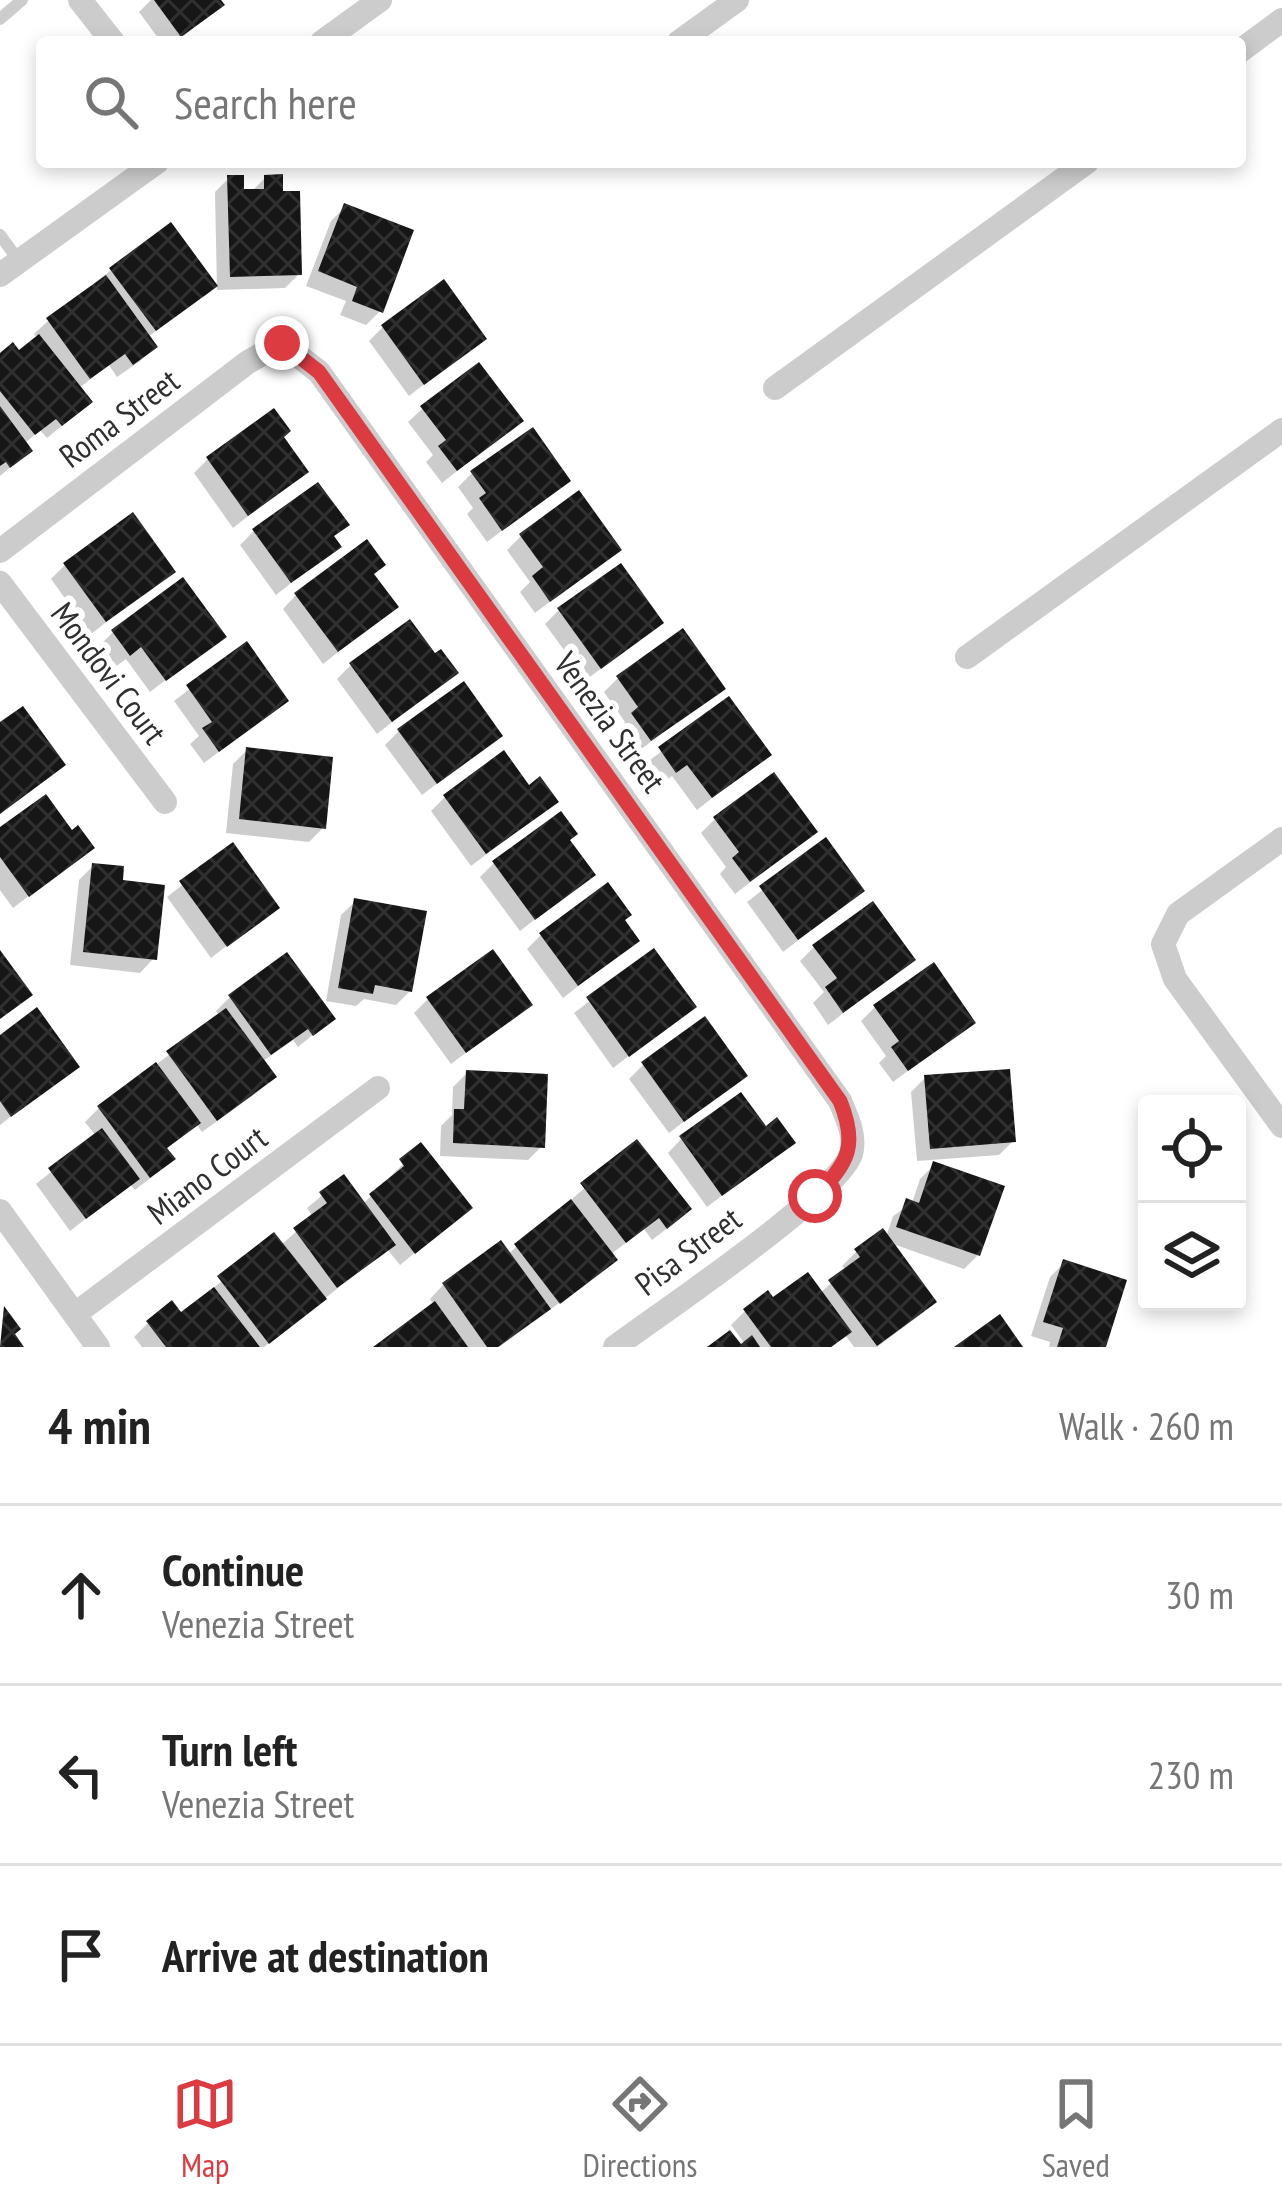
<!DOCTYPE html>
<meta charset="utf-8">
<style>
:root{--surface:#fff;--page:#f6f6f6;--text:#222;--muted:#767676;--line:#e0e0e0;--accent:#dd3b42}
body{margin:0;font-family:"PT Sans Narrow",sans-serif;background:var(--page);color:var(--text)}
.controls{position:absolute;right:36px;bottom:36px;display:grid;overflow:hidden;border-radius:12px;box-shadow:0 6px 18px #0003}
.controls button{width:108px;height:108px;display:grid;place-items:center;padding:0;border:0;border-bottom:3px solid var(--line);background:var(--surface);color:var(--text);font:60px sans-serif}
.stop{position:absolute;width:36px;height:36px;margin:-27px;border:9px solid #dd3b42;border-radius:50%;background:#fff}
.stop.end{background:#dd3b42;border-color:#fff;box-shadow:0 3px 12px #0008}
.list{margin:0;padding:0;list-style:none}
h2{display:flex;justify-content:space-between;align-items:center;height:156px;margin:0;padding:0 48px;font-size:51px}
h2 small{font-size:39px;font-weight:400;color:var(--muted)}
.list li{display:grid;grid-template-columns:78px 1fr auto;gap:36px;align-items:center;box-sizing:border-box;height:180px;padding:0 48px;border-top:3px solid var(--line)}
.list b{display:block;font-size:45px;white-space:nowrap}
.list p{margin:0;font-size:39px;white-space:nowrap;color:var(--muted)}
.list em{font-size:39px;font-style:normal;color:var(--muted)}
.icon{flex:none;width:66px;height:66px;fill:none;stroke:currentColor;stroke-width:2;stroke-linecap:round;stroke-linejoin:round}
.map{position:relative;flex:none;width:1282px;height:1347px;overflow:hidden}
.search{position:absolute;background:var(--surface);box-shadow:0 6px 18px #0003;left:36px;right:36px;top:36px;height:132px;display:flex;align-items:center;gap:30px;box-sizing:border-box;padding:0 42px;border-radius:12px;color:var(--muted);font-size:45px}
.sheet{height:696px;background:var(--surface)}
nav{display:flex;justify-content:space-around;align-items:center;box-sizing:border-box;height:168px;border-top:3px solid var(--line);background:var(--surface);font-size:33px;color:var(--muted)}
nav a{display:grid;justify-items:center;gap:6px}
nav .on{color:var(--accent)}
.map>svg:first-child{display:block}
.shadow{fill:#0003}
.building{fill:url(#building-cross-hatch)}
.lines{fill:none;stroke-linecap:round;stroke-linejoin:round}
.lane{stroke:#ccc;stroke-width:12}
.street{stroke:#ccc;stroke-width:24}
.route{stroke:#dd3b42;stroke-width:15}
.labels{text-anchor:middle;stroke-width:12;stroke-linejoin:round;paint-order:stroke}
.street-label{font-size:33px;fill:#2f2f2f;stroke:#fff}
</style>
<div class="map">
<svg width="1282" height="1347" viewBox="0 0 1282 1347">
<defs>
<pattern id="building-cross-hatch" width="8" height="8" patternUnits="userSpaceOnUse" patternTransform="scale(3)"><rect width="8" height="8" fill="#161616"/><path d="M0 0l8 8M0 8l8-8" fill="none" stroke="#303030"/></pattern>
</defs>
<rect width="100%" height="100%" fill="#fff"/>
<g class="shadow">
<path d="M 151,0 L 218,0 L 221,5 L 176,42 L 161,42 L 139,12 Z"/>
<path d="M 229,178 L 241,192 L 251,192 L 265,178 L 299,274 L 285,288 L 217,290 L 215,192 Z"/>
<path d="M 345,207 L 380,311 L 366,325 L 340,315 L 346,301 L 306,286 L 331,221 Z"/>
<path d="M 111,270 L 214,285 L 147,338 L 154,347 L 140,361 L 117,377 L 109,365 L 79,388 L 75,415 L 47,438 L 40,430 L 24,444 L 29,451 L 0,476 L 0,357 L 19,354 L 38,339 L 34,334 L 48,321 Z"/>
<path d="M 383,327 L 483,339 L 409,396 L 369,341 Z"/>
<path d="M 422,409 L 520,421 L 442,483 L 426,462 L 433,455 L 408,422 Z"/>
<path d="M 280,437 L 305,472 L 233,528 L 194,473 L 208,459 Z"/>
<path d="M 472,473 L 567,481 L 487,542 L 467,514 L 473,508 L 458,487 Z"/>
<path d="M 346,525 L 332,538 L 338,546 L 276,595 L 240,545 L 254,531 Z"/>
<path d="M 521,536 L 618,550 L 535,613 L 520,592 L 530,582 L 507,550 Z"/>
<path d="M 65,565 L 172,571 L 91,634 L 51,579 Z"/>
<path d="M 371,575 L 395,607 L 323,664 L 283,609 L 296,595 Z"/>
<path d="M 559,610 L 660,623 L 586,680 L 545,624 Z"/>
<path d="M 113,632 L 223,636 L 150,692 L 126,659 L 115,667 L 99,646 Z"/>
<path d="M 246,646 L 286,701 L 204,763 L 190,744 L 199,736 L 174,701 Z"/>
<path d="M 434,657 L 455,673 L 377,734 L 337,679 L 351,665 Z"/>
<path d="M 618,678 L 722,688 L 636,753 L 619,729 L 625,722 L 604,692 Z"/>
<path d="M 729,700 L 768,754 L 697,810 L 672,776 L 661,784 L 646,763 Z"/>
<path d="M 399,731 L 499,736 L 422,795 L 385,745 Z"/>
<path d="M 247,750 L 323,828 L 309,842 L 226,833 L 233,764 Z"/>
<path d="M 445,797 L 555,802 L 471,866 L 431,811 Z"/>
<path d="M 715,819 L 814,832 L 735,894 L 720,874 L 726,867 L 701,833 Z"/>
<path d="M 0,831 L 92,848 L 13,908 L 0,890 Z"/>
<path d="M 567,840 L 592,875 L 520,931 L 480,877 L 494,863 Z"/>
<path d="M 825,841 L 862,891 L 783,952 L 747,902 Z"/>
<path d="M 232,846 L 276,907 L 211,958 L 167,897 Z"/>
<path d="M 93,866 L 120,883 L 154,958 L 140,973 L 70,965 L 79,880 Z"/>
<path d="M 356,901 L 410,991 L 396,1005 L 364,999 L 356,1006 L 326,1001 L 341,915 Z"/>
<path d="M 541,935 L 636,941 L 563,998 L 527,949 Z"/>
<path d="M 814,947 L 912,960 L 828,1025 L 813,1003 L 824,992 L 800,961 Z"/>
<path d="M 653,952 L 693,1007 L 613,1068 L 574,1013 Z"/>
<path d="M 230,997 L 332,1019 L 298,1047 L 293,1040 L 262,1062 L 273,1077 L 259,1091 L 202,1132 L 196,1124 L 165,1150 L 172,1159 L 158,1172 L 135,1190 L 130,1184 L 70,1231 L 36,1184 L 96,1136 L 85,1122 L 99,1108 L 220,1016 L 216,1011 Z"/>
<path d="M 428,999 L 529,1005 L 451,1064 L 414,1013 Z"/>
<path d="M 875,1007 L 972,1023 L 893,1082 L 879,1063 L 886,1056 L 861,1021 Z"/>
<path d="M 0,1038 L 76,1066 L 0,1125 Z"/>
<path d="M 643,1065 L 744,1075 L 669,1133 L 629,1079 Z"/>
<path d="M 467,1073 L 542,1146 L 528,1160 L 440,1156 L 441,1126 L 452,1115 L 453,1087 Z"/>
<path d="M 925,1078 L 1013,1141 L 999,1155 L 917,1161 L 911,1092 Z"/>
<path d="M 681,1139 L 792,1142 L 707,1207 L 668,1153 Z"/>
<path d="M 637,1143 L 674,1223 L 652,1240 L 644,1229 L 610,1255 L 600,1273 L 499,1347 L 378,1347 L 434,1305 L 430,1299 L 443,1285 L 508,1254 Z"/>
<path d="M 421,1146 L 469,1208 L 400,1265 L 387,1249 L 264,1347 L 142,1347 L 134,1337 L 148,1323 L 181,1316 L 274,1236 L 281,1245 L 313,1217 L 307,1208 L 343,1178 L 363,1204 Z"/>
<path d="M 934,1165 L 978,1255 L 964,1269 L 890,1243 L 933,1302 L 920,1315 L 877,1347 L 854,1347 L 845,1335 L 832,1347 L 742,1347 L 745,1344 L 731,1325 L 745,1311 L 820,1293 L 846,1270 L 842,1266 L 856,1252 L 886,1237 L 893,1216 L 912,1203 L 920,1179 Z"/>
<path d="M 1064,1263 L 1102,1347 L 1049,1347 L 1050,1342 L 1031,1336 L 1050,1277 Z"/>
</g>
<g class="building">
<path d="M 154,0 L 221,0 L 225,5 L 181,37 Z"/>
<path d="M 283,174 L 283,191 L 300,191 L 302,275 L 230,277 L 227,175 L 244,175 L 244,189 L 264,189 L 264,175 Z"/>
<path d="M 344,203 L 414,230 L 383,313 L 352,301 L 357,287 L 318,271 Z"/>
<path d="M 171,222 L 218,286 L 156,331 L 109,268 Z"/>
<path d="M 106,275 L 158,347 L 133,365 L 125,354 L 90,379 L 46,318 Z"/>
<path d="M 444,279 L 487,339 L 424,385 L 381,325 Z"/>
<path d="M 39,334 L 93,402 L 62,426 L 56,419 L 35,435 L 0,391 L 0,353 L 13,342 L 19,350 Z"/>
<path d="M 479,362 L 524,421 L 457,471 L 438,446 L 446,440 L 420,406 Z"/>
<path d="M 0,406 L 33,451 L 10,468 L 6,462 L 0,466 Z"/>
<path d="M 274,408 L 291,431 L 284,437 L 309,472 L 248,516 L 206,457 Z"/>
<path d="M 533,427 L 571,481 L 502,531 L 479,498 L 486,493 L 470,471 Z"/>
<path d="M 318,482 L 350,525 L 334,536 L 342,547 L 291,583 L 252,529 Z"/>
<path d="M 579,490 L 622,550 L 550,602 L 532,576 L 543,567 L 519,534 Z"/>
<path d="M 133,512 L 176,572 L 106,622 L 63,563 Z"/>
<path d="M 367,539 L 386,565 L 374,574 L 399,607 L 338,652 L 294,593 Z"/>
<path d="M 621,563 L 664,623 L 601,669 L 557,608 Z"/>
<path d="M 183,577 L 227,637 L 166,681 L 141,647 L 130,656 L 111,630 Z"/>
<path d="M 410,619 L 435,653 L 441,649 L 459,673 L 392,722 L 349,663 Z"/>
<path d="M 683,628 L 726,689 L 651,741 L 631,713 L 638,707 L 616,676 Z"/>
<path d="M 247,641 L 289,701 L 219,752 L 202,728 L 212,722 L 186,685 Z"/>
<path d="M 464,681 L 503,736 L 437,784 L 397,729 Z"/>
<path d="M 729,696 L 772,755 L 712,798 L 687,765 L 676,773 L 658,747 Z"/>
<path d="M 23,706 L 66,765 L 0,814 L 0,722 Z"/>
<path d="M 246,747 L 333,757 L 326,829 L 239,819 Z"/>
<path d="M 504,750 L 529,785 L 540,776 L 559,802 L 486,854 L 443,795 Z"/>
<path d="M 774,772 L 818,832 L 750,882 L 732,858 L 739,852 L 713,817 Z"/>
<path d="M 46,794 L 72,830 L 78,825 L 95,848 L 29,897 L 0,857 L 0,827 Z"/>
<path d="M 561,811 L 578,834 L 570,840 L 596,875 L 535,920 L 492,861 Z"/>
<path d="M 826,837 L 865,891 L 798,940 L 759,886 Z"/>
<path d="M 233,842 L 280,908 L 227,947 L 179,881 Z"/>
<path d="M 92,863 L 124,866 L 123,880 L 165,885 L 157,960 L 83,952 Z"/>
<path d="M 608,882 L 632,915 L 625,920 L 640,941 L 578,986 L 539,933 Z"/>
<path d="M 354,898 L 427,911 L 412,992 L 375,985 L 373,994 L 338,988 Z"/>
<path d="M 873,901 L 916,960 L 843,1013 L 825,987 L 837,978 L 812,945 Z"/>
<path d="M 654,948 L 697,1007 L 629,1057 L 586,997 Z"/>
<path d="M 493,949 L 533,1005 L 466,1053 L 426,997 Z"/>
<path d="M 0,950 L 33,995 L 0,1019 Z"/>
<path d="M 287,952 L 336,1019 L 313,1036 L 308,1029 L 271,1055 L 228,995 Z"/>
<path d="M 934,962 L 976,1023 L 908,1071 L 891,1047 L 899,1041 L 873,1005 Z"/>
<path d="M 37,1007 L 80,1067 L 11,1117 L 0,1101 L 0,1035 Z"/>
<path d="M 226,1008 L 277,1077 L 217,1121 L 166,1051 Z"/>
<path d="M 705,1016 L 748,1076 L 684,1122 L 641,1062 Z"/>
<path d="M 156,1062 L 201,1123 L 167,1148 L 176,1159 L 150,1178 L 97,1106 Z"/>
<path d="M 1010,1069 L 1016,1142 L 930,1149 L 924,1075 Z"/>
<path d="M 466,1070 L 548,1074 L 545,1148 L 453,1143 L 454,1109 L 464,1109 Z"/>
<path d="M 741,1092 L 766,1126 L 777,1117 L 796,1143 L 722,1196 L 679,1136 Z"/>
<path d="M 102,1128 L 140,1179 L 86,1219 L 48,1168 Z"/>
<path d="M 637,1139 L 692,1209 L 667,1229 L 659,1218 L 626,1243 L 580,1183 Z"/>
<path d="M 421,1142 L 473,1208 L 415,1254 L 369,1194 L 404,1166 L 399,1159 Z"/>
<path d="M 933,1161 L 1005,1186 L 980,1256 L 896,1227 L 906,1198 L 919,1203 Z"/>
<path d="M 344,1174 L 396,1245 L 337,1288 L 293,1228 L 327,1203 L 319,1192 Z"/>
<path d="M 571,1199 L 618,1260 L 560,1304 L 514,1244 Z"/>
<path d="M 883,1228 L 937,1302 L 877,1346 L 828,1280 L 860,1257 L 854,1249 Z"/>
<path d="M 274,1232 L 327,1299 L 269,1344 L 217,1276 Z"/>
<path d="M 501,1240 L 551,1309 L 498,1347 L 487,1347 L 442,1283 Z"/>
<path d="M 1063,1259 L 1127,1280 L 1106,1347 L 1057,1347 L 1063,1328 L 1043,1322 Z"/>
<path d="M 808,1272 L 852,1332 L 831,1347 L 771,1347 L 743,1309 L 768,1290 L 773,1297 Z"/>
<path d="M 214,1287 L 260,1347 L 166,1347 L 146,1321 L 172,1300 L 181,1312 Z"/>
<path d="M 435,1301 L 468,1347 L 373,1347 Z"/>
<path d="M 4,1306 L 21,1329 L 15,1334 L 24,1347 L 0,1347 Z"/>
<path d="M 1000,1314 L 1023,1347 L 954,1347 Z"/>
<path d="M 730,1330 L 741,1344 L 752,1335 L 760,1347 L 707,1347 Z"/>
</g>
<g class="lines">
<g class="lane">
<path d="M 0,19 L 22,0"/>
<path d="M 0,235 L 19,261"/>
</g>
<g class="street">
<path d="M 80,0 L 113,42"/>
<path d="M 322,42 L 380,0"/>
<path d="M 679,42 L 737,0"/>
<path d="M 1240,51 L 1282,20"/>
<path d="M 0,275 L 157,162"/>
<path d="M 775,388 L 1087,162"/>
<path d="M 0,551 L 248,362 L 282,343 L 319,372 L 840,1101 C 847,1118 856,1135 851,1154 C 838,1194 658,1315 615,1347"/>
<path d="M 0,583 L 165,802"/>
<path d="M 967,657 L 1282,430"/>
<path d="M 1282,839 L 1178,914 L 1163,944 L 1175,979 L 1282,1126"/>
<path d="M 0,1211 L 98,1347"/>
<path d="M 75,1314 L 378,1088"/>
</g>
</g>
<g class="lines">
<path class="route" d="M 282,343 L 319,372 L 840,1101 C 858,1145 849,1163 815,1196"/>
</g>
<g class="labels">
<g class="street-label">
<text transform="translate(119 418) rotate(-37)" y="12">Roma Street</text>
<text transform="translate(109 673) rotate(53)" y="12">Mondovi Court</text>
<text transform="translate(610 722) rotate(54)" y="12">Venezia Street</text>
<text transform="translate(207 1175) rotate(-37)" y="12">Miano Court</text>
<text transform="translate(688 1251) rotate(-37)" y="12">Pisa Street</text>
</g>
</g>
</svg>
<div class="controls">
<button><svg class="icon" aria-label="locate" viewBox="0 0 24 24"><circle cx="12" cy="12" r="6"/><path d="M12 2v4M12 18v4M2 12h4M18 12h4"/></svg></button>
<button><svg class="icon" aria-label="layers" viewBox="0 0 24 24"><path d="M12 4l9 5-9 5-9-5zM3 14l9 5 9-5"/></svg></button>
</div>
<div class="stop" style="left:815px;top:1196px"></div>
<div class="stop end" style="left:282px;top:343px"></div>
<div class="search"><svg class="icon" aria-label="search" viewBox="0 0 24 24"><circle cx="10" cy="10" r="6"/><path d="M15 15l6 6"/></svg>Search here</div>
</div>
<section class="sheet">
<h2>4 min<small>Walk · 260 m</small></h2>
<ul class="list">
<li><svg class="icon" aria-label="ahead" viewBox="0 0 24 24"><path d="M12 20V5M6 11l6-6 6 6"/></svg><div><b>Continue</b><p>Venezia Street</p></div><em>30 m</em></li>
<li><svg class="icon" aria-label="left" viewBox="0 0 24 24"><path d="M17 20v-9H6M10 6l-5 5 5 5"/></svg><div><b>Turn left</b><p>Venezia Street</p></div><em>230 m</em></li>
<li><svg class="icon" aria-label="arrive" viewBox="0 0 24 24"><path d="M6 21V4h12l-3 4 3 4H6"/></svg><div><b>Arrive at destination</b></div></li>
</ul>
</section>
<nav>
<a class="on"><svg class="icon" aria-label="map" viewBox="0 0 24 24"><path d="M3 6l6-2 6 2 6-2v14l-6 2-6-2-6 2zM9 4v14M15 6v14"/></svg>Map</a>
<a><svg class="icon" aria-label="directions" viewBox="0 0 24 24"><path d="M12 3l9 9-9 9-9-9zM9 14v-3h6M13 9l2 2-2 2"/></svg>Directions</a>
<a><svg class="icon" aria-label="saved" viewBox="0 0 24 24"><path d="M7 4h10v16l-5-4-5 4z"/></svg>Saved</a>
</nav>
